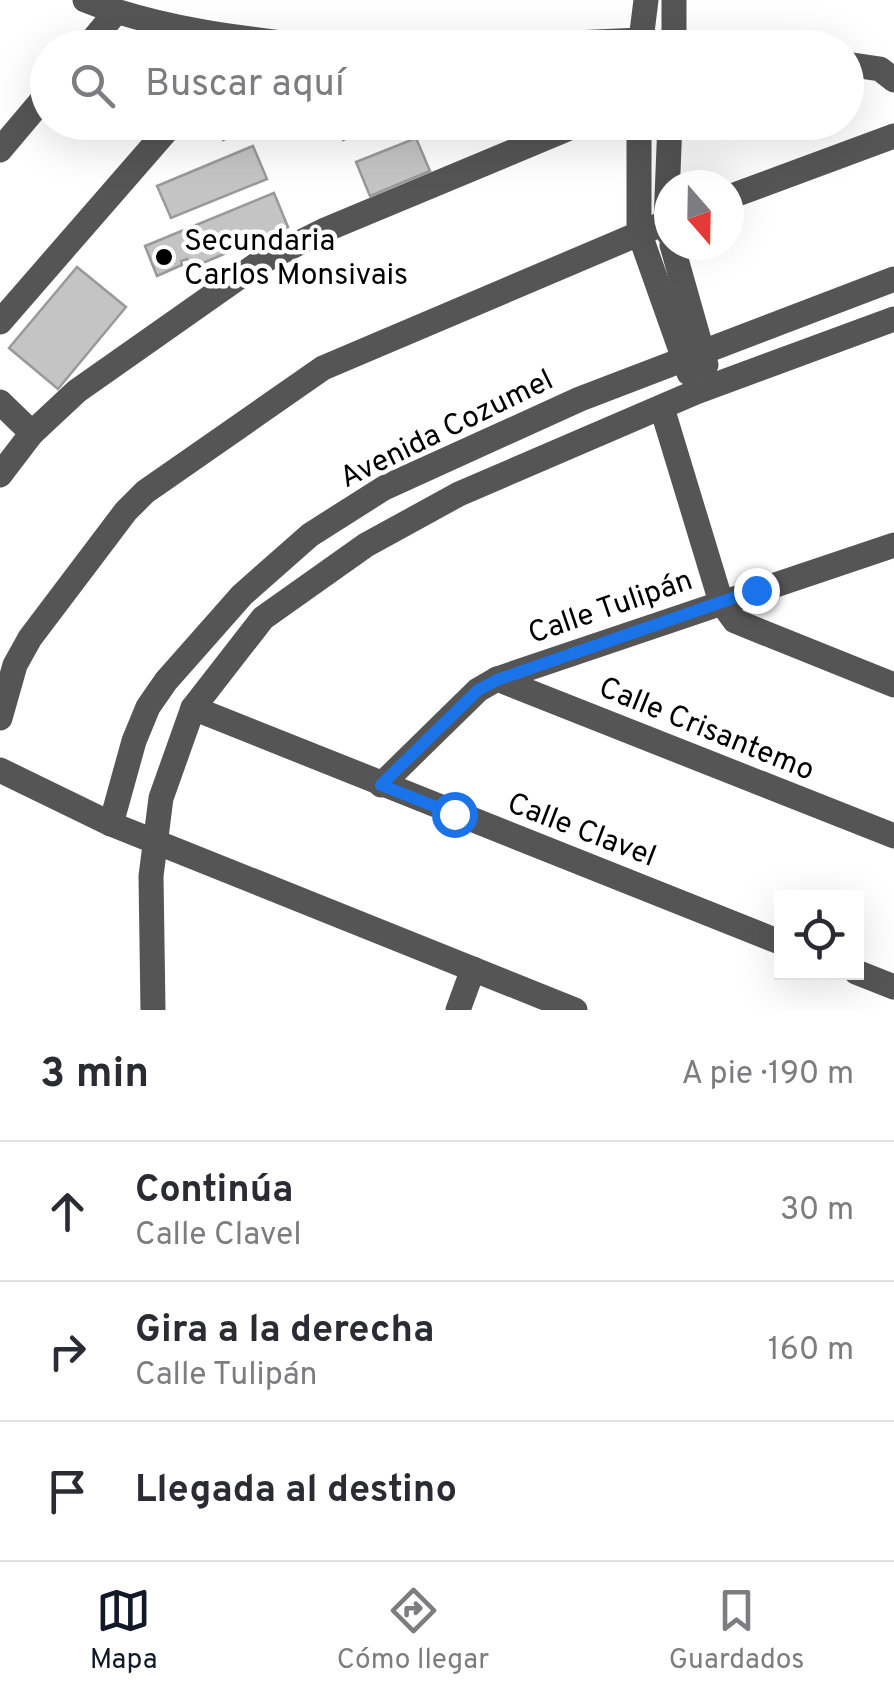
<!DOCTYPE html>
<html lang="es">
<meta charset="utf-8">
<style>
:root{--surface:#fff;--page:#f7f7f7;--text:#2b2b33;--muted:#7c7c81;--line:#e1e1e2;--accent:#111827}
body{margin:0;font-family:Overpass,sans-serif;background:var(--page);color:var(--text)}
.controls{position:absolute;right:30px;bottom:30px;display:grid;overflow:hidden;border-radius:0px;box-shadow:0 10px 40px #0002}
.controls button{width:90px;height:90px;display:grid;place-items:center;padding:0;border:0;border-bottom:2px solid var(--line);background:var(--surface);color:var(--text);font:50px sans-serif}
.compass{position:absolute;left:654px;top:170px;width:90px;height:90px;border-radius:50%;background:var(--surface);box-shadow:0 10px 40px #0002;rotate:160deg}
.stop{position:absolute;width:30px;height:30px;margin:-22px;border:8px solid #1a73e8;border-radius:50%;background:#fff}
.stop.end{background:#1a73e8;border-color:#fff;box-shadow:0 2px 10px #0008}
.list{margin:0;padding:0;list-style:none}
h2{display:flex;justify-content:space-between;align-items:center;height:130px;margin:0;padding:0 40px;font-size:42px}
h2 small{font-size:32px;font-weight:400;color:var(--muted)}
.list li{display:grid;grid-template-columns:65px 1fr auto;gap:30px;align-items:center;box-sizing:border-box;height:140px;padding:0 40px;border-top:2px solid var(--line)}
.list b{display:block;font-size:38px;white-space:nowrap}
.list p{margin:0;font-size:32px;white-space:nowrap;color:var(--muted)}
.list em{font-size:32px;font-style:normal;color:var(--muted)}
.icon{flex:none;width:55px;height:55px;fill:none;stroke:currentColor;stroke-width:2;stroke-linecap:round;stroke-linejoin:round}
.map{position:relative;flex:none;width:894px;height:1010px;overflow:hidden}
.search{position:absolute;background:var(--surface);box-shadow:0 10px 40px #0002;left:30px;right:30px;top:30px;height:110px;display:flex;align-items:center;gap:25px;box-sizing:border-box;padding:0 35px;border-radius:55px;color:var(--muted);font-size:38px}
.sheet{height:550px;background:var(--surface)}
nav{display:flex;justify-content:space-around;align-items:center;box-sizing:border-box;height:140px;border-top:2px solid var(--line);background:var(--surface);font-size:28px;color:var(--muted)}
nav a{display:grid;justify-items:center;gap:5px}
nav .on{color:var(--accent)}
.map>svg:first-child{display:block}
.building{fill:#c4c4c4;stroke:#999;stroke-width:2.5}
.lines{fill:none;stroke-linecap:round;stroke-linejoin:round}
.minor{stroke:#555;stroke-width:25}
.route{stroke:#1a73e8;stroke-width:12}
.poi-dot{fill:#000;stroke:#fff;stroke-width:4}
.labels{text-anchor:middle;stroke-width:9;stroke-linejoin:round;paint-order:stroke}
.poi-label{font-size:30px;fill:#000;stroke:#fff;text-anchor:start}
.street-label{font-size:30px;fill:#000;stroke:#fff}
</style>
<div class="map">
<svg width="894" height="1010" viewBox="0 0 894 1010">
<rect width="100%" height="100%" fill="#fff"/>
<g class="building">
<path d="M 216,122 L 265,122 L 223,140 Z"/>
<path d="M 336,122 L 386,122 L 343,140 Z"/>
<path d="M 416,138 L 430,171 L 370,196 L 356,162 Z"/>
<path d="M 253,146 L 267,179 L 171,218 L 157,186 Z"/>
<path d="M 274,193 L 288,227 L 191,268 L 187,259 L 181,261 L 182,265 L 157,276 L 145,246 Z"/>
<path d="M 77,267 L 126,307 L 58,389 L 9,348 Z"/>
</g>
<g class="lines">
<g class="minor">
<path d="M 85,0 C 160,30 245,39 325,48"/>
<path d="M 674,0 L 674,48"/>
<path d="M 86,48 L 116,12"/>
<path d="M 463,48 L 640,40 L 692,48"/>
<path d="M 640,48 L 646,0"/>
<path d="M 846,64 L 880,69 L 894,80"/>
<path d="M 639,122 L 639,232 L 689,373"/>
<path d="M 0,150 L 48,93"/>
<path d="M 729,197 L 894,136"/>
<path d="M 669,234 L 666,222 L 670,122"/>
<path d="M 672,245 L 706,365"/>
<path d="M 0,322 L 174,122"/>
<path d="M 0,402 L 32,433"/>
<path d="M 662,408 L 721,602 L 735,621 L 894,685"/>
<path d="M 0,475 L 32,433 L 77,391 L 259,263 L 325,230 L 584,122"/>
<path d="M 497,679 L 894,836"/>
<path d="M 193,708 L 782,943"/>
<path d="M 0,718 L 15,665 L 30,638 L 126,511 L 145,492 L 323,368 L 669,221"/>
<path d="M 0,770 L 111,824 L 575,1010"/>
<path d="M 381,785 L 478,690 L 497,679 L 894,545"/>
<path d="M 111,824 L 134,741 L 148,707 L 166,681 L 242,595 L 310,535 L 384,488 L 580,399 L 894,279"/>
<path d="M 856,972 L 894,987"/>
<path d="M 153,1010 L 151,876 L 161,798 L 193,708 L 263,618 L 366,545 L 459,494 L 696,392 L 894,319"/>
<path d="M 458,1010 L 473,969"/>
</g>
</g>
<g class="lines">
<path class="route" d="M 454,814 L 381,785 L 478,690 L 497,680 L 756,590"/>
</g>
<circle class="poi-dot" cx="164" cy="257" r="10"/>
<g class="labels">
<g class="poi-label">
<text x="184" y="250">Secundaria<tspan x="184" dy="34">Carlos Monsivais</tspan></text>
</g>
<g class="street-label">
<text transform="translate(446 428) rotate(-26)" y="10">Avenida Cozumel</text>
<text transform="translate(610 606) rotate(-19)" y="10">Calle Tulipán</text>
<text transform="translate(707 728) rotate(22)" y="10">Calle Crisantemo</text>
<text transform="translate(582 829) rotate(21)" y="10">Calle Clavel</text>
</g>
</g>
</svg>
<div class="controls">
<button><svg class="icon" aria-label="locate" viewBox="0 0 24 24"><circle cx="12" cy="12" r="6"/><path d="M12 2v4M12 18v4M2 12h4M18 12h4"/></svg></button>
</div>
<svg class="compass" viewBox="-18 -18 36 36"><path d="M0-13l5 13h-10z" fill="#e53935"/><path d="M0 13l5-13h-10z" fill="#7c7c81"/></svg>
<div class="stop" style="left:454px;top:814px"></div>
<div class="stop end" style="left:756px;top:590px"></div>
<div class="search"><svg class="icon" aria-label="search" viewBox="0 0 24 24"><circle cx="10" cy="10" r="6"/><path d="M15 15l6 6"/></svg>Buscar aquí</div>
</div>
<section class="sheet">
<h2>3 min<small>A pie · 190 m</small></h2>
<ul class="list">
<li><svg class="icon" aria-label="ahead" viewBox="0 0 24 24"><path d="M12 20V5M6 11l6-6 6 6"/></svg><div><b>Continúa</b><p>Calle Clavel</p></div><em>30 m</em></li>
<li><svg class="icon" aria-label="right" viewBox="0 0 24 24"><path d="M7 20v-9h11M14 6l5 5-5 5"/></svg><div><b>Gira a la derecha</b><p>Calle Tulipán</p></div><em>160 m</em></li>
<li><svg class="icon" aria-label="arrive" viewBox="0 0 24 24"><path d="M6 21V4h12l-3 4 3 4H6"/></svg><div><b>Llegada al destino</b></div></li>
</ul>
</section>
<nav>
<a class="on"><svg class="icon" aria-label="map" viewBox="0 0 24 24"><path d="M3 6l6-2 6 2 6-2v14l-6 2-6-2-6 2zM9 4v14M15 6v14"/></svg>Mapa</a>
<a><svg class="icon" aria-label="directions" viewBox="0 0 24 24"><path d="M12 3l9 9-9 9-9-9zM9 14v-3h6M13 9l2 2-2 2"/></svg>Cómo llegar</a>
<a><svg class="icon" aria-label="saved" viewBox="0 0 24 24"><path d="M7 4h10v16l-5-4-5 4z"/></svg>Guardados</a>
</nav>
